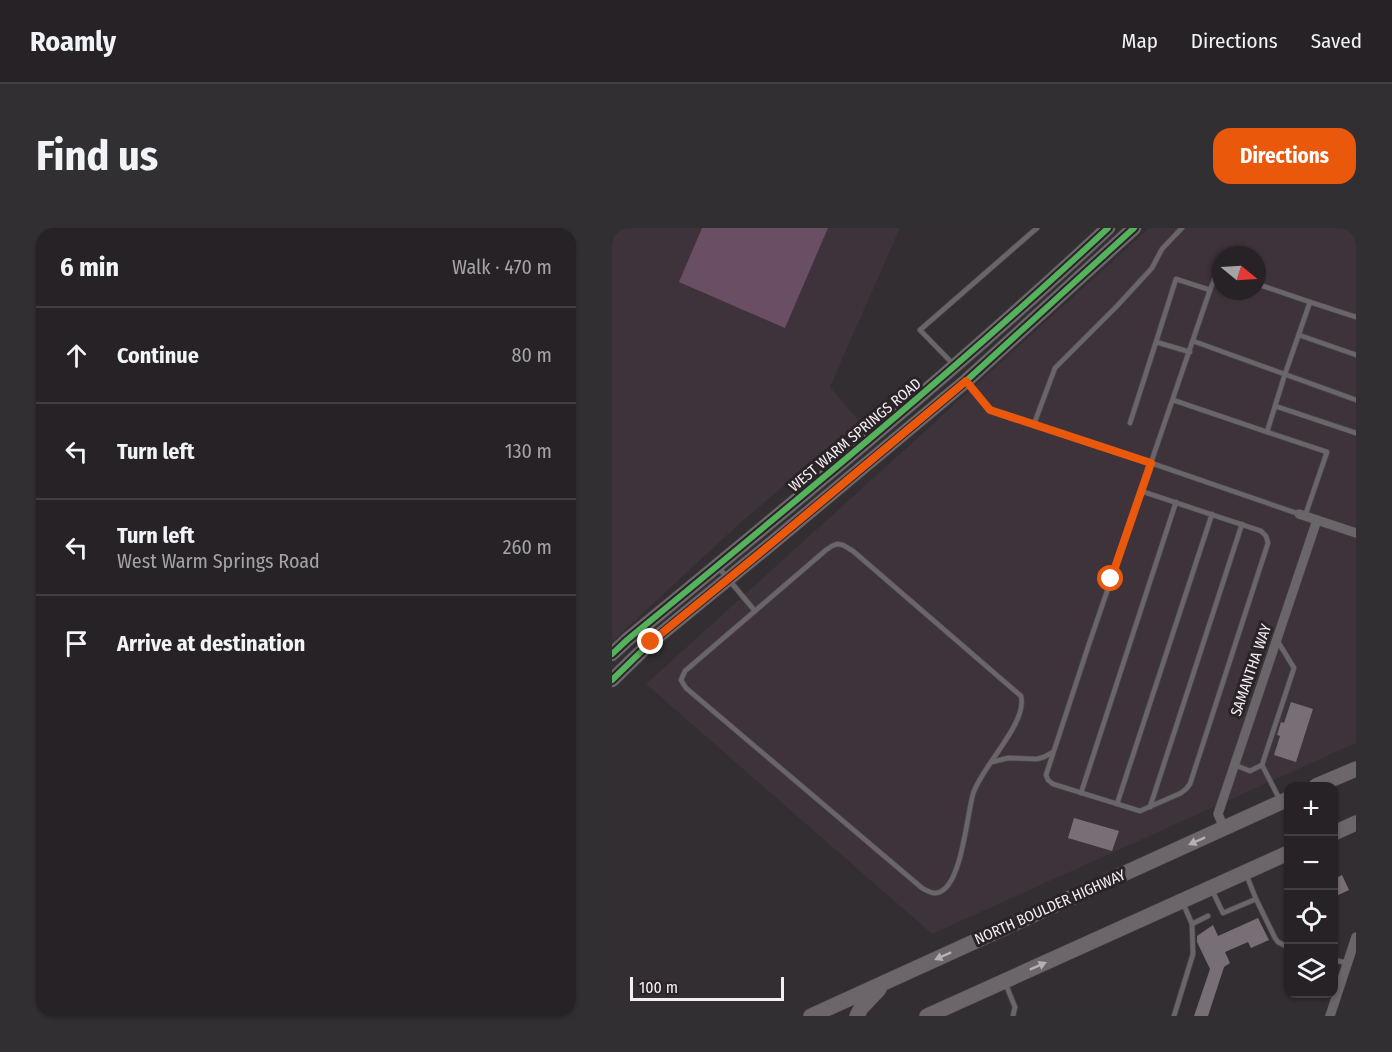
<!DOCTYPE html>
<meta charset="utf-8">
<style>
:root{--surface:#262225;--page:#322f32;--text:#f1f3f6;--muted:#a4a4a7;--line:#423f42;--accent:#ea580c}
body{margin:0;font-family:"Fira Sans Condensed",sans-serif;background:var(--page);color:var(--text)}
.controls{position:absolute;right:18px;bottom:18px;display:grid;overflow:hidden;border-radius:12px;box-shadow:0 2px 4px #0004}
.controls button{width:54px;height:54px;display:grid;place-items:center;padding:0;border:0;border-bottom:2px solid var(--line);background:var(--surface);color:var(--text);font:30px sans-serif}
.compass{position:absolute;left:600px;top:18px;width:54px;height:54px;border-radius:50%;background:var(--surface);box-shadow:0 2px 4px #0004;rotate:108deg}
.scale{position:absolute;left:18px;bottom:15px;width:154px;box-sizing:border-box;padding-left:6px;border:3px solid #f3eef2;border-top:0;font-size:16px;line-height:21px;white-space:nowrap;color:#f3eef2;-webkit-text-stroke:4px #2a2328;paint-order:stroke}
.stop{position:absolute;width:18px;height:18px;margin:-14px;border:4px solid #ea580c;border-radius:50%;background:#fff}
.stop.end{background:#ea580c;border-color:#fff;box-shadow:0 2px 6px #0008}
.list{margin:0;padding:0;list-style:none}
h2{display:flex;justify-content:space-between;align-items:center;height:78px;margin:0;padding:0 24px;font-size:26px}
h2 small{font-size:20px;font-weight:400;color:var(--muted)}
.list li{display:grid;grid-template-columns:39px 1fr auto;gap:18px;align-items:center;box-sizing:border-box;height:96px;padding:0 24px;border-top:2px solid var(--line)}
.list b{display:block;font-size:22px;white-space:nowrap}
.list p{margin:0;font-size:20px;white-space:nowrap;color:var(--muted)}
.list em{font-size:20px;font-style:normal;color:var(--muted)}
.icon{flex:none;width:33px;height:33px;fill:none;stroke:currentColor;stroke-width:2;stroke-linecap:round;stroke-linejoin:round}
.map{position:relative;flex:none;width:744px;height:788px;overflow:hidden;border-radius:18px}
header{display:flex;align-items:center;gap:36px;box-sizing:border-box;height:84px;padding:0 30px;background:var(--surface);border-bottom:2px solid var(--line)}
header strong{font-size:28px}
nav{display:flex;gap:33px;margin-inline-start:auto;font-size:21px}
.intro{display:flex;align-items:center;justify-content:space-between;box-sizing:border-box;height:144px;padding:0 36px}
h1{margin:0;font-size:42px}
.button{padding:15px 27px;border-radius:18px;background:var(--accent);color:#fff;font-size:21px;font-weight:700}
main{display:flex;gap:36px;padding:0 36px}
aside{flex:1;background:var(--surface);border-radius:18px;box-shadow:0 2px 4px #0004}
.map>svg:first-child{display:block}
.built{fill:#3e323b;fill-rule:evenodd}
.water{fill:#6a4e64}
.building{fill:#786f76}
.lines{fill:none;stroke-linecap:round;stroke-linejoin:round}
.service-casing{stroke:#4c4a4c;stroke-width:6}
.minor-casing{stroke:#4c4a4c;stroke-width:10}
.secondary-casing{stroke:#4c4a4c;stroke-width:15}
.primary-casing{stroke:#4c4a4c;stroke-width:16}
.service{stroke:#6a6569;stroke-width:4.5}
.minor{stroke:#6a6569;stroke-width:9}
.secondary{stroke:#6e686c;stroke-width:14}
.primary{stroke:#6c656a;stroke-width:15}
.cycleway-casing{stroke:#2a2328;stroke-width:10}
.cycleway{stroke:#56b35d;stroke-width:6}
.oneway{fill:#b6b0b5}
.route{stroke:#ea580c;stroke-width:8}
.labels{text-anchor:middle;stroke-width:6;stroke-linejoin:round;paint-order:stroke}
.street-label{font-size:15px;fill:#f3eef2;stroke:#2a2328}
</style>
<header>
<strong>Roamly</strong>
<nav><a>Map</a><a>Directions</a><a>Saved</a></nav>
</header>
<div class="intro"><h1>Find us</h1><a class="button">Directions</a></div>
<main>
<aside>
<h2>6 min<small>Walk · 470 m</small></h2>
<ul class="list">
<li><svg class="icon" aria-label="ahead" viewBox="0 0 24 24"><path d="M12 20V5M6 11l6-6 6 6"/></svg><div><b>Continue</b></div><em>80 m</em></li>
<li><svg class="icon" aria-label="left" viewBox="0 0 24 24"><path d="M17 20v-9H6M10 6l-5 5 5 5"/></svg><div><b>Turn left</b></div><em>130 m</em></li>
<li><svg class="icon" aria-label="left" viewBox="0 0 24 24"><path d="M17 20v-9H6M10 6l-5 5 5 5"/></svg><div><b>Turn left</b><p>West Warm Springs Road</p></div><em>260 m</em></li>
<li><svg class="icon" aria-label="arrive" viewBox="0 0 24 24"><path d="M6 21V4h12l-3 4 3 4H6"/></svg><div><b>Arrive at destination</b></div></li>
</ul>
</aside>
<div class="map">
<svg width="744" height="788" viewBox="0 0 744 788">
<rect width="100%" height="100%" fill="#322e31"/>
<g class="built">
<path d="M 0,0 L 288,0 L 218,159 L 248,194 L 128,295 L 0,414 Z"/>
<path d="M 537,0 L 744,0 L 744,515 L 320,706 L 34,456 ZM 609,27 L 645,27 L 645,63 L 609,63 Z"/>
</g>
<path class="water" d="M 90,0 L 216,0 L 173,100 L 67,54 Z"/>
<g class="building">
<path d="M 679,474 L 701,481 L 684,534 L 662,527 L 668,508 L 665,507 L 669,494 L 672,495 Z"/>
<path d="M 462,590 L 507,603 L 500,623 L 456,610 Z"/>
<path d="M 730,647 L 737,662 L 722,669 L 722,651 Z"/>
<path d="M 646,690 L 657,712 L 639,720 L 636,714 L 613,724 L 618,735 L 612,739 L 596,788 L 582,788 L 598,741 L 585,714 L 585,708 L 601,697 L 606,708 Z"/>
</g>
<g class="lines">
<defs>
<g id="service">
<path d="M 698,74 L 744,89"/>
<path d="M 687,107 L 744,127"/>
<path d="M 581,113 L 744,172"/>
<path d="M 544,114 L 564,51 L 598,62"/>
<path d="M 342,137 L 308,102 L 425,0"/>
<path d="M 356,155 L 378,182 L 422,196 L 443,140 L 505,78 L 540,40 L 550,21 L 570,0"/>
<path d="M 561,172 L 655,204 L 673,146 L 698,74 L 645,56"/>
<path d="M 663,178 L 744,205"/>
<path d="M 518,195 L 544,114 L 578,124"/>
<path d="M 422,196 L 539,235 L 687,286"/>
<path d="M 655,204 L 715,224 L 693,288"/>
<path d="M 529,263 L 649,303 L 654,308 L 656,315 L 578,556 L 574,561 L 569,565 L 528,583 L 441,556 L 436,552 L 434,547 L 476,419 L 598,62 L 606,42 L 609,44"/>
<path d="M 225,316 L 231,317 L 241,323 L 409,468 C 416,495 369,539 361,566 C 355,588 350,649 331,662 C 324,668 317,664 310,660 L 74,460 L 69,452 L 73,443 L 214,322 L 220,318 Z"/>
<path d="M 107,340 L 143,383"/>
<path d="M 665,412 L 682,440 L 650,537 L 668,572"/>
<path d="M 380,534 L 396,530 L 425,531 L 432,529 L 441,524"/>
<path d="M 623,537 L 638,543 L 650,537"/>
<path d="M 469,565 L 564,274"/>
<path d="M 505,576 L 600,286"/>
<path d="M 538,579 L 630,296"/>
<path d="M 600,662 L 611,685 L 644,671 L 634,646"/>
<path d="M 644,671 L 663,710 L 666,714 L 676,719"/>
<path d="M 571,675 L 580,696 L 596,688"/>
<path d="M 722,732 L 735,735"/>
<path d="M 394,757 L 403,779 L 401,788"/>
<path d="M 562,788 L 581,726 L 580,696"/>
</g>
<g id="minor">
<path d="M 687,286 L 744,305"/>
<path d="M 612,600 L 606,586 L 705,292"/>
<path d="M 718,788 L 744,709"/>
</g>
<g id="secondary">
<path d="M 0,426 L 15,412 C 178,278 342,144 496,0"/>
<path d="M 0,452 L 39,414 L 160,315 L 354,153 L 522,0"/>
</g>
<g id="primary">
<path d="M 704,558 L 744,541"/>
<path d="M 722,605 L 744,595"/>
<path d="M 199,788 L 676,571"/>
<path d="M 245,788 L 249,780 L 267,761"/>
<path d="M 315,788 L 676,625"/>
</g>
</defs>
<use href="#service" class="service-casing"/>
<use href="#minor" class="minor-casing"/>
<use href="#secondary" class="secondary-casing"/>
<use href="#primary" class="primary-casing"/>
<use href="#service" class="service"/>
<use href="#minor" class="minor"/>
<use href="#secondary" class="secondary"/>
<use href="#primary" class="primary"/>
<defs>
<g id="cycleway">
<path d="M 0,426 L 15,412 C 178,278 342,144 496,0"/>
<path d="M 0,452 L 39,414 L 160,315 L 354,153 L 522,0"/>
</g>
</defs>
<use href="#cycleway" class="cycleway-casing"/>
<use href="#cycleway" class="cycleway"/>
</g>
<defs><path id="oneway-solid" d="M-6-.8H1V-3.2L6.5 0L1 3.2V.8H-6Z" transform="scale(1.5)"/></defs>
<g class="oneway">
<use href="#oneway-solid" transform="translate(585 613) rotate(156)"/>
<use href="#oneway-solid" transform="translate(331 728) rotate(156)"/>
<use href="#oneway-solid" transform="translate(426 738) rotate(-24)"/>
</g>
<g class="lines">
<path class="route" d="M 39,414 L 160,315 L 354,153 L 378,182 L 539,235 L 499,351"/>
</g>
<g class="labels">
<g class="street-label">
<text transform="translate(243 207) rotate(-40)" y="5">WEST WARM SPRINGS ROAD</text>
<text transform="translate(639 442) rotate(-71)" y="5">SAMANTHA WAY</text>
<text transform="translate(438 679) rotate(-24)" y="5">NORTH BOULDER HIGHWAY</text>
</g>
</g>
</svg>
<div class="controls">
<button>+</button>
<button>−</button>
<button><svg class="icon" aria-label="locate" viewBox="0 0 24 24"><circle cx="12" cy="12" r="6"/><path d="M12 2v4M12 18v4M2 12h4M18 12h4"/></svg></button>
<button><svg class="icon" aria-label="layers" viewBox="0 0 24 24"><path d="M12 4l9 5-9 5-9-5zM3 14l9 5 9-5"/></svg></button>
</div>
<svg class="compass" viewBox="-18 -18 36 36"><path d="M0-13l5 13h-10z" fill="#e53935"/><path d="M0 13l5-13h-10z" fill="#a4a4a7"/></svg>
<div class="scale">100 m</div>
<div class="stop" style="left:499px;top:351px"></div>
<div class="stop end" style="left:39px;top:414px"></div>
</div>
</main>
